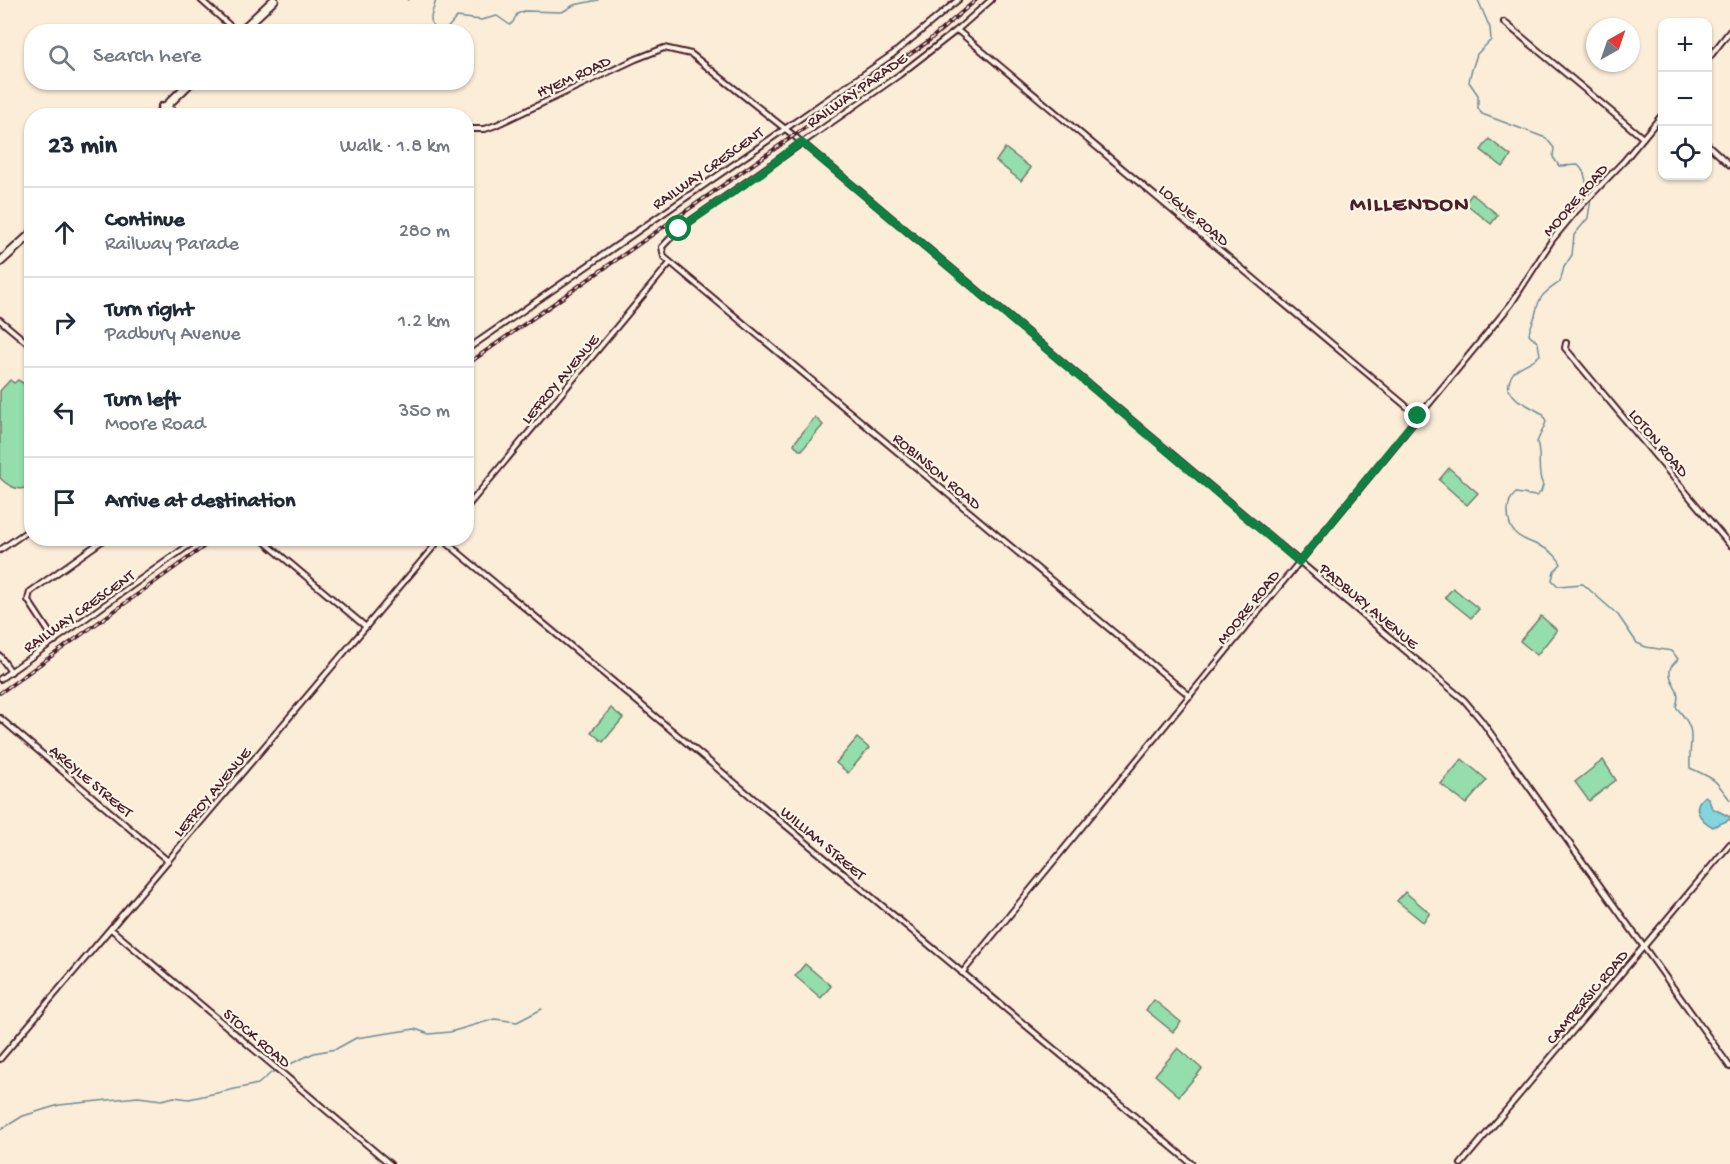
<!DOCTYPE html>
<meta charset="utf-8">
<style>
:root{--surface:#fff;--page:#f2f2f3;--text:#1f2937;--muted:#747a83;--line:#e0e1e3}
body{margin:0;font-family:"Gochi Hand",sans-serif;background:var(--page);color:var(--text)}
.controls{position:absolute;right:18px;top:18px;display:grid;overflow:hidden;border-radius:12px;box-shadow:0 2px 4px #0004}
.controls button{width:54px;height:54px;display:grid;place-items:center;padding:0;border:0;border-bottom:2px solid var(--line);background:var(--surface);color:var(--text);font:30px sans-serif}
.compass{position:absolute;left:1586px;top:18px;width:54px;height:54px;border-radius:50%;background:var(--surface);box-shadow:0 2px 4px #0004;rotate:40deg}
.stop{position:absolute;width:18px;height:18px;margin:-14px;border:4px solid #0b8043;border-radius:50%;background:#fff}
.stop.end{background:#0b8043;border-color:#fff;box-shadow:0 2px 6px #0008}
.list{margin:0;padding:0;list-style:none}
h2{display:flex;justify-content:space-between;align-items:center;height:78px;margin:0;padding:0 24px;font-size:26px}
h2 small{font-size:20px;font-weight:400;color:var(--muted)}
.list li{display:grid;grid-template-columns:39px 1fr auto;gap:18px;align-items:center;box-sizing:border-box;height:90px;padding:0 24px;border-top:2px solid var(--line)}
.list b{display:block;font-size:22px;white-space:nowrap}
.list p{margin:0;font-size:20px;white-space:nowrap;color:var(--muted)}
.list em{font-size:20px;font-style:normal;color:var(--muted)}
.icon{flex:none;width:33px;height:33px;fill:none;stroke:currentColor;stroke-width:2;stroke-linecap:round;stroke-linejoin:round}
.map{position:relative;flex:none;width:1730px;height:1164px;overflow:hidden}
.search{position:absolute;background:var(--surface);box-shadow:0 2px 4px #0004;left:24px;top:24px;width:450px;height:66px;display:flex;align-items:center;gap:15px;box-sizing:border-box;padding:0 21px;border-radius:24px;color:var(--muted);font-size:22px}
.panel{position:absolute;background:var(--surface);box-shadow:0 2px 4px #0004;left:24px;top:108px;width:450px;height:438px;border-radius:24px}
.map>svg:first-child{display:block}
.green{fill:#94ddac;stroke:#6f7e6c;stroke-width:1.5}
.water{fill:#84d5de;stroke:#6d8c96;stroke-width:1.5}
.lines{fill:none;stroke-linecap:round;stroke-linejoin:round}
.stream{stroke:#6d8c96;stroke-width:1.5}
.minor-casing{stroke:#4a1f2b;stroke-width:8}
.trunk-casing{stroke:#4a1f2b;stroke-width:11}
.minor{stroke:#fcf5e5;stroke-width:4}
.trunk{stroke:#fcf5e5;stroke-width:7}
.rail-casing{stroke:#4a1f2b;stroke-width:4}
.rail{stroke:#fcf5e5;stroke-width:1.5;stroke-dasharray:4.5;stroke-linecap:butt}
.route{stroke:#0b8043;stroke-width:8}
.labels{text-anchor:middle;stroke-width:4.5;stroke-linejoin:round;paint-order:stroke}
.street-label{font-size:16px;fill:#4a1f2b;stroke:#fcf5e5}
.district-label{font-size:22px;font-weight:bold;letter-spacing:1.5px;fill:#4a1f2b;stroke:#fcf5e5}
</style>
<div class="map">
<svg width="1730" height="1164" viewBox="0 0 1730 1164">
<rect width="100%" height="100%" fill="#fbedd8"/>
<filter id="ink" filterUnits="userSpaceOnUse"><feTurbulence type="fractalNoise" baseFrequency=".0167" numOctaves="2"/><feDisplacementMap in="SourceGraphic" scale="12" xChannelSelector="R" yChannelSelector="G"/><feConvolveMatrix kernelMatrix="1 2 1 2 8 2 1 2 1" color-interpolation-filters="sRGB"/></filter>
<g filter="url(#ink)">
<g class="green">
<path d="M 1489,139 L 1511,156 L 1503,167 L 1481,150 Z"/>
<path d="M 1005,148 L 1031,168 L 1021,181 L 996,161 Z"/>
<path d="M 1472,194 L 1498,215 L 1491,224 L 1465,203 Z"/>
<path d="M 10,380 L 14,383 L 18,380 L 31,388 L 31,485 C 20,493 9,487 0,478 L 0,391 Z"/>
<path d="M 815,417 L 823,425 L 802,450 L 799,450 L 794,444 L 795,442 Z"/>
<path d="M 1449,468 L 1478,493 L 1467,505 L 1439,480 Z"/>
<path d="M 1453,588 L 1479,609 L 1471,618 L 1445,597 Z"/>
<path d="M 1541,616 L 1557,630 L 1537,655 L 1520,641 Z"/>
<path d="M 611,708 L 623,718 L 603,742 L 591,732 Z"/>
<path d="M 857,738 L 869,748 L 848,773 L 836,763 Z"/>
<path d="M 1462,759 L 1487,780 L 1466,804 L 1441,784 Z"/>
<path d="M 1603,760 L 1616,780 L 1589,801 L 1575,782 Z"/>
<path d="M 1405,892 L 1430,913 L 1423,922 L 1397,901 Z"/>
<path d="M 805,964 L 831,986 L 821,998 L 795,976 Z"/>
<path d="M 1154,1000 L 1181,1022 L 1173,1032 L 1146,1010 Z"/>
<path d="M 1178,1048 L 1202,1069 L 1179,1096 L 1155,1075 Z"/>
</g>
<path class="water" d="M 1705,796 L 1708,798 L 1712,808 L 1730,817 L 1729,820 L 1713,827 C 1700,820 1690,807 1705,796 Z"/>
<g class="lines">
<g class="stream">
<path d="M 408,0 L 409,0"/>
<path d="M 436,0 C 433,12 427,19 435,30 L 439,32"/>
<path d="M 1478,0 L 1490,28 L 1491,40 L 1477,54 L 1470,76 L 1469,82 L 1478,95 L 1478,108 L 1482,114 L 1546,138 L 1554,148 L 1553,157 L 1559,166 L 1578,165 C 1587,173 1585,183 1589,194"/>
<path d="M 444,32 L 457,17 L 481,20 L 497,16 L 510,25 L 513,22 L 517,14 L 524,11 L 562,12 L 574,5 L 598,0"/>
<path d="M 1591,198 L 1588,218 L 1574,235 L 1572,255 L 1564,267 L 1560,282 C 1543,294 1539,295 1535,316 C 1533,322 1530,327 1529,334 L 1538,343 L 1540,355 C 1524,369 1510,364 1508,390 L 1518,400 L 1543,414 L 1546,422 L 1537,442 C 1542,457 1536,472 1543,485 L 1541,492 L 1536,496 L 1516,493 C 1510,498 1509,502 1508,510 C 1507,551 1547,535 1561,564 L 1554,571 L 1552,580 L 1558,586 L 1583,584 L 1618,615 L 1637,643 L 1646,647 L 1672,651 L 1678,659 C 1675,663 1670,666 1670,670 C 1668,685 1683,686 1676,707 C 1700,733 1688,739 1690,768 C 1716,780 1714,778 1730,800"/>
<path d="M 0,1130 L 23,1116 L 59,1105 L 138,1097 L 162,1100 L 174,1097 L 189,1099 L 258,1084 L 271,1073 L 314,1053 L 336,1049 L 356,1038 L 415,1029 L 429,1034 L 450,1032 L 495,1019 L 517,1022 L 542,1009"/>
</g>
<defs>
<g id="minor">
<path d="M 201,0 L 237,32"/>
<path d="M 991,0 L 957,30 L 899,75 L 679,229 L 662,247 L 664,257 L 1190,696"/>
<path d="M 1504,22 L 1643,138"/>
<path d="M 957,30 L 1418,416"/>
<path d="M 1708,59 L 1730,31"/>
<path d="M 161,106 L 172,116"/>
<path d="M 167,106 L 181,116"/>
<path d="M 466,129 L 485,129 L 496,125 L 636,59 L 664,48 L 691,54 L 793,135 L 1464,700 L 1481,720 L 1730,1067"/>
<path d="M 1708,145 L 1730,165"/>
<path d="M 0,320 L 32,347"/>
<path d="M 1566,343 L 1565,348 L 1730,545"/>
<path d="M 466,350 L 893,54 L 958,0"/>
<path d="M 466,508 L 670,263"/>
<path d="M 260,538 L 366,627"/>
<path d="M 441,538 L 1192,1164"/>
<path d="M 0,550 L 32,528"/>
<path d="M 55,641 L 28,600 L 30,592 L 106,538"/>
<path d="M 0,656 L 11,672"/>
<path d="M 0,679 L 199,538"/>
<path d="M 0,718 L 168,861"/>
<path d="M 111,929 L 390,1164"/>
<path d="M 962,973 L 1511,304 L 1552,240 L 1576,211 L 1624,161 L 1662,115"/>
<path d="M 0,1059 L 441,538"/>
<path d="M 1461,1164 L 1730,844"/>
</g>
<g id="trunk">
<path d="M 240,32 L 274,0"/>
<path d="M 156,116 L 191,82"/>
<path d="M 0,262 L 32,233"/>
</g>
</defs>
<use href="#minor" class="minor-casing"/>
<use href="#trunk" class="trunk-casing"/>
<use href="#minor" class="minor"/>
<use href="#trunk" class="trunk"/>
<defs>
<g id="rail">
<path d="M 466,365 L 926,43 L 976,0"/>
<path d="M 0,693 L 216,538"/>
</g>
</defs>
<use href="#rail" class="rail-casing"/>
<use href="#rail" class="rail"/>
</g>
</g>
<g class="lines" filter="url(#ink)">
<path class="route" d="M 679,229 L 761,173 L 801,142 L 1299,562 L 1418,416"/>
</g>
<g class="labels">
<g class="street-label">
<text transform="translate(573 75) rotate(-25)" y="6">HYEM ROAD</text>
<text transform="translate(856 89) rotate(-35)" y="6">RAILWAY PARADE</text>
<text transform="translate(707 167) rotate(-35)" y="6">RAILWAY CRESCENT</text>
<text transform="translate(1574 199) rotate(-49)" y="6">MOORE ROAD</text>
<text transform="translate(1195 214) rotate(40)" y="6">LOGUE ROAD</text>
<text transform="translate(559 378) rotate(-50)" y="6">LEFROY AVENUE</text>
<text transform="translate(1660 442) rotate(50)" y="6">LOTON ROAD</text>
<text transform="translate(938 470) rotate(40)" y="6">ROBINSON ROAD</text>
<text transform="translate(1370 605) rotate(40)" y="6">PADBURY AVENUE</text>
<text transform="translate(1247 606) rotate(-51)" y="6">MOORE ROAD</text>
<text transform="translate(78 610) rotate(-35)" y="6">RAILWAY CRESCENT</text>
<text transform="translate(92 780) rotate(40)" y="6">ARGYLE STREET</text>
<text transform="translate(211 791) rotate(-50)" y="6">LEFROY AVENUE</text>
<text transform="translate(824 842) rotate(40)" y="6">WILLIAM STREET</text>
<text transform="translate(1586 996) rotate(-50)" y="6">CAMPERSIC ROAD</text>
<text transform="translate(258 1037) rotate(40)" y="6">STOCK ROAD</text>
</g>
<g class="district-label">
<text x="1410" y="210">MILLENDON</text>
</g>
</g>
</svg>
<div class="controls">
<button>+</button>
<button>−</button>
<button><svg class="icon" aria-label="locate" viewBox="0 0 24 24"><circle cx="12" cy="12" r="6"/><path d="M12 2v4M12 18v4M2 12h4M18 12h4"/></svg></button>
</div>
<svg class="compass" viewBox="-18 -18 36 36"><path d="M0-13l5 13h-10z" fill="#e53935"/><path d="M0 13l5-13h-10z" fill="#747a83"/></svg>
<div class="stop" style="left:679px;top:229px"></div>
<div class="stop end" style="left:1418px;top:416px"></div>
<div class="search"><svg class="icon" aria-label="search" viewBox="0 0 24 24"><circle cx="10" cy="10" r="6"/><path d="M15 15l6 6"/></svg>Search here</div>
<section class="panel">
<h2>23 min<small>Walk · 1.8 km</small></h2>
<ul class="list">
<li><svg class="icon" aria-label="ahead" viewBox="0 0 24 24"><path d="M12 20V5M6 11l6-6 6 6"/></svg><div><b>Continue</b><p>Railway Parade</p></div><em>280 m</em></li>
<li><svg class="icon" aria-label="right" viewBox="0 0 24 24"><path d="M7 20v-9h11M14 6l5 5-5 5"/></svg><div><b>Turn right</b><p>Padbury Avenue</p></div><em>1.2 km</em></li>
<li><svg class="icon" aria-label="left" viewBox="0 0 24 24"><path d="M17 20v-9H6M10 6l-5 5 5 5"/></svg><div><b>Turn left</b><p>Moore Road</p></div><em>350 m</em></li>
<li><svg class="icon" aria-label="arrive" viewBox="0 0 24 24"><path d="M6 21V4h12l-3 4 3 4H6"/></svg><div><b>Arrive at destination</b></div></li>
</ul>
</section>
</div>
